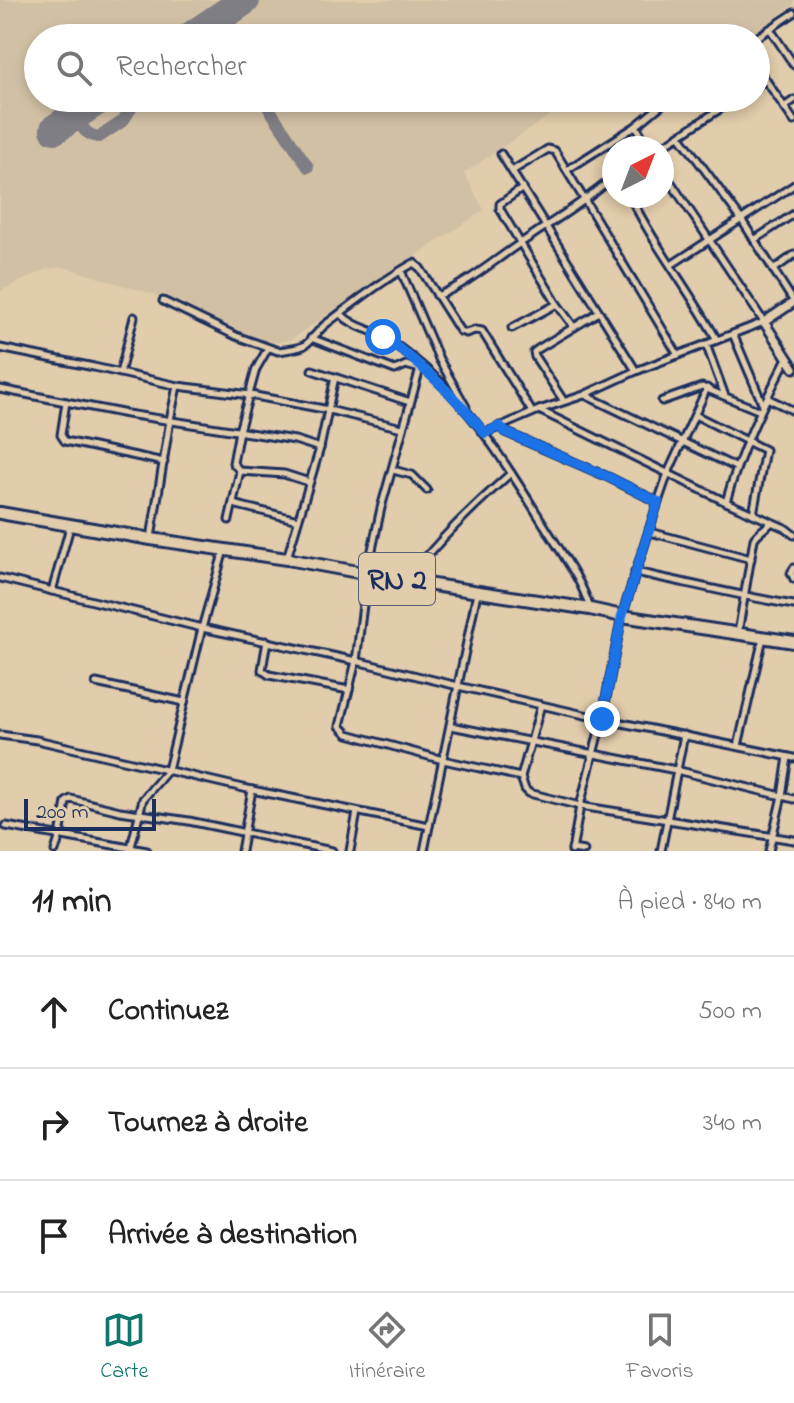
<!DOCTYPE html>
<html lang="fr">
<meta charset="utf-8">
<style>
:root{--surface:#fff;--page:#f6f6f6;--text:#222;--muted:#767676;--line:#e0e0e0;--accent:#0f766e}
body{margin:0;font-family:"Indie Flower",sans-serif;background:var(--page);color:var(--text)}
.compass{position:absolute;left:602px;top:136px;width:72px;height:72px;border-radius:50%;background:var(--surface);box-shadow:0 4px 12px #0003;rotate:42deg}
.scale{position:absolute;left:24px;bottom:20px;width:132px;box-sizing:border-box;padding-left:8px;border:4px solid #1b2f5e;border-top:0;font-size:22px;line-height:28px;white-space:nowrap;color:#1b2f5e;-webkit-text-stroke:6px #e1ccab;paint-order:stroke}
.stop{position:absolute;width:24px;height:24px;margin:-18px;border:6px solid #1a73e8;border-radius:50%;background:#fff}
.stop.end{background:#1a73e8;border-color:#fff;box-shadow:0 2px 8px #0008}
.list{margin:0;padding:0;list-style:none}
h2{display:flex;justify-content:space-between;align-items:center;height:104px;margin:0;padding:0 32px;font-size:34px}
h2 small{font-size:26px;font-weight:400;color:var(--muted)}
.list li{display:grid;grid-template-columns:52px 1fr auto;gap:24px;align-items:center;box-sizing:border-box;height:112px;padding:0 32px;border-top:2px solid var(--line)}
.list b{display:block;font-size:30px;white-space:nowrap}
.list em{font-size:26px;font-style:normal;color:var(--muted)}
.icon{flex:none;width:44px;height:44px;fill:none;stroke:currentColor;stroke-width:2;stroke-linecap:round;stroke-linejoin:round}
.map{position:relative;flex:none;width:794px;height:851px;overflow:hidden}
.search{position:absolute;background:var(--surface);box-shadow:0 4px 12px #0003;left:24px;right:24px;top:24px;height:88px;display:flex;align-items:center;gap:20px;box-sizing:border-box;padding:0 28px;border-radius:44px;color:var(--muted);font-size:30px}
.sheet{height:440px;background:var(--surface)}
nav{display:flex;justify-content:space-around;align-items:center;box-sizing:border-box;height:112px;border-top:2px solid var(--line);background:var(--surface);font-size:22px;color:var(--muted)}
nav a{display:grid;justify-items:center;gap:4px}
nav .on{color:var(--accent)}
.map>svg:first-child{display:block}
.built{fill:#d2c0a5}
.lines{fill:none;stroke-linecap:round;stroke-linejoin:round}
.taxiway{stroke:#7e7e84;stroke-width:12}
.runway{stroke:#7e7e84;stroke-width:30}
.street-casing{stroke:#1b2f5e;stroke-width:11}
.secondary-casing{stroke:#1b2f5e;stroke-width:13}
.highway-casing{stroke:#1b2f5e;stroke-width:16}
.street{stroke:#e1ccab;stroke-width:5}
.secondary{stroke:#e1ccab;stroke-width:7}
.highway{stroke:#e1ccab;stroke-width:10}
.route{stroke:#1a73e8;stroke-width:10}
.labels{text-anchor:middle;stroke-width:6;stroke-linejoin:round;paint-order:stroke}
.shield{fill:#e1ccab;stroke:#565e75;stroke-width:2}
.shield-label{font-size:30px;font-weight:bold;fill:#1b2f5e}
</style>
<div class="map">
<svg width="794" height="851" viewBox="0 0 794 851">
<rect width="100%" height="100%" fill="#e1ccab"/>
<filter id="ink" filterUnits="userSpaceOnUse"><feTurbulence type="fractalNoise" baseFrequency=".0125" numOctaves="2"/><feDisplacementMap in="SourceGraphic" scale="16" xChannelSelector="R" yChannelSelector="G"/><feConvolveMatrix kernelMatrix="1 2 1 2 8 2 1 2 1" color-interpolation-filters="sRGB"/></filter>
<g filter="url(#ink)">
<path class="built" d="M 0,0 L 794,0 L 794,5 L 746,38 L 38,38 L 38,98 L 576,98 L 464,173 L 484,210 L 293,338 L 281,342 L 272,342 L 254,339 L 162,297 L 64,267 L 47,269 L 0,291 Z"/>
<g class="lines">
<g class="taxiway">
<path d="M 212,22 L 223,38"/>
<path d="M 82,98 C 74,115 79,134 99,137 L 123,121 L 138,98"/>
<path d="M 262,98 L 308,167"/>
</g>
<g class="runway">
<path d="M 189,38 L 245,0"/>
<path d="M 55,129 L 101,98"/>
</g>
<defs>
<g id="street">
<path d="M 770,29 L 794,65"/>
<path d="M 756,38 L 794,13"/>
<path d="M 756,66 L 794,121"/>
<path d="M 756,86 L 766,80"/>
<path d="M 784,107 L 794,100"/>
<path d="M 636,126 L 649,148"/>
<path d="M 679,135 L 741,219 L 794,302"/>
<path d="M 660,148 L 737,98"/>
<path d="M 501,154 L 636,371"/>
<path d="M 567,170 L 636,126 L 670,98"/>
<path d="M 512,171 L 548,149 L 555,151 L 678,355"/>
<path d="M 523,188 L 500,204 L 500,209 L 557,304 L 574,327"/>
<path d="M 630,196 C 654,246 690,291 717,340"/>
<path d="M 754,240 L 794,214"/>
<path d="M 671,265 L 794,185"/>
<path d="M 773,270 L 794,255"/>
<path d="M 401,271 L 439,359 L 466,407"/>
<path d="M 437,296 C 469,283 493,261 522,242 C 554,221 584,202 614,177"/>
<path d="M 163,301 L 236,336 L 278,351 C 286,350 296,349 303,346 C 310,343 318,330 326,324 C 354,303 383,280 414,263 L 420,268 L 460,331 L 466,333 L 475,330 L 482,331 L 532,412"/>
<path d="M 341,314 C 353,327 370,329 384,337 C 396,344 408,354 419,363 C 473,408 509,469 546,528 C 562,554 582,580 590,609"/>
<path d="M 512,328 L 557,304"/>
<path d="M 733,334 L 763,405"/>
<path d="M 311,338 L 395,370 L 406,365 L 420,369"/>
<path d="M 706,344 L 725,396"/>
<path d="M 0,348 L 94,367 L 178,386 L 250,395 L 329,410 L 402,428"/>
<path d="M 268,348 L 256,369 L 239,431 L 233,463 L 240,471 L 284,474 L 309,482"/>
<path d="M 421,365 L 381,508 L 367,573 L 356,661 L 340,726 L 348,734 L 443,760 L 521,777"/>
<path d="M 312,370 L 410,402"/>
<path d="M 120,373 L 134,317"/>
<path d="M 0,389 L 127,414 L 295,440 L 320,448"/>
<path d="M 585,395 L 735,467"/>
<path d="M 767,398 L 794,411"/>
<path d="M 563,400 L 535,357 L 534,352 L 538,349 L 599,312"/>
<path d="M 662,401 L 702,387 L 760,411"/>
<path d="M 66,402 L 61,435 L 65,441 L 164,462"/>
<path d="M 539,410 L 726,502 L 785,528 L 794,535"/>
<path d="M 695,415 L 765,450 L 753,514"/>
<path d="M 500,426 L 505,432 L 608,477 L 658,502 L 668,473 L 707,388"/>
<path d="M 485,433 L 539,410 L 584,395 L 636,371 L 764,322 L 662,169"/>
<path d="M 393,470 L 412,475 L 427,490"/>
<path d="M 726,502 C 740,451 763,405 787,358"/>
<path d="M 233,504 L 298,520"/>
<path d="M 229,520 L 240,471"/>
<path d="M 650,532 L 751,559"/>
<path d="M 151,538 L 170,420 L 177,386"/>
<path d="M 287,558 L 320,448 L 335,377"/>
<path d="M 794,568 L 791,573 L 794,579"/>
<path d="M 635,572 C 688,583 740,596 794,605"/>
<path d="M 0,578 L 202,628 L 356,661 L 458,686 L 602,719 L 794,758"/>
<path d="M 407,581 C 437,541 474,506 511,473"/>
<path d="M 52,591 L 70,527"/>
<path d="M 738,633 L 754,539 C 758,532 765,529 771,523"/>
<path d="M 267,641 L 262,670 L 269,675 L 349,690"/>
<path d="M 96,683 L 184,702"/>
<path d="M 541,705 L 521,777 L 525,789 L 529,793 L 580,806 L 794,840"/>
<path d="M 451,726 L 676,770 L 794,799"/>
<path d="M 0,735 L 37,740 L 252,790 L 429,826"/>
<path d="M 738,746 L 763,638"/>
<path d="M 6,826 L 147,851"/>
<path d="M 572,849 L 584,851"/>
<path d="M 55,851 L 60,835 L 66,802 L 71,799 L 120,811 L 189,821 L 332,851"/>
<path d="M 130,851 L 143,799 L 168,770 L 202,628 L 224,550"/>
<path d="M 241,851 L 252,790"/>
<path d="M 350,851 L 357,812"/>
<path d="M 424,851 L 477,593"/>
<path d="M 572,851 L 580,806 L 602,719 L 622,616 L 658,502"/>
<path d="M 661,851 L 684,735"/>
<path d="M 769,851 L 782,796 L 788,757"/>
</g>
<path id="secondary" d="M 794,302 L 764,322 L 794,368"/>
<path id="highway" d="M 0,513 L 151,539 L 287,559 L 407,581 L 590,609 L 622,616 L 794,642"/>
</defs>
<use href="#street" class="street-casing"/>
<use href="#secondary" class="secondary-casing"/>
<use href="#highway" class="highway-casing"/>
<use href="#street" class="street"/>
<use href="#secondary" class="secondary"/>
<use href="#highway" class="highway"/>
</g>
</g>
<g class="lines" filter="url(#ink)">
<path class="route" d="M 383,337 C 422,364 455,397 485,433 L 500,426 L 505,432 L 608,477 L 658,502 L 622,616 L 602,719"/>
</g>
<g class="labels">
<rect class="shield" x="359" y="553" width="76" height="52" rx="6"/>
<g class="shield-label">
<text x="397" y="589">RN 2</text>
</g>
</g>
</svg>
<svg class="compass" viewBox="-18 -18 36 36"><path d="M0-13l5 13h-10z" fill="#e53935"/><path d="M0 13l5-13h-10z" fill="#767676"/></svg>
<div class="scale">200 m</div>
<div class="stop" style="left:383px;top:337px"></div>
<div class="stop end" style="left:602px;top:719px"></div>
<div class="search"><svg class="icon" aria-label="search" viewBox="0 0 24 24"><circle cx="10" cy="10" r="6"/><path d="M15 15l6 6"/></svg>Rechercher</div>
</div>
<section class="sheet">
<h2>11 min<small>À pied · 840 m</small></h2>
<ul class="list">
<li><svg class="icon" aria-label="ahead" viewBox="0 0 24 24"><path d="M12 20V5M6 11l6-6 6 6"/></svg><div><b>Continuez</b></div><em>500 m</em></li>
<li><svg class="icon" aria-label="right" viewBox="0 0 24 24"><path d="M7 20v-9h11M14 6l5 5-5 5"/></svg><div><b>Tournez à droite</b></div><em>340 m</em></li>
<li><svg class="icon" aria-label="arrive" viewBox="0 0 24 24"><path d="M6 21V4h12l-3 4 3 4H6"/></svg><div><b>Arrivée à destination</b></div></li>
</ul>
</section>
<nav>
<a class="on"><svg class="icon" aria-label="map" viewBox="0 0 24 24"><path d="M3 6l6-2 6 2 6-2v14l-6 2-6-2-6 2zM9 4v14M15 6v14"/></svg>Carte</a>
<a><svg class="icon" aria-label="directions" viewBox="0 0 24 24"><path d="M12 3l9 9-9 9-9-9zM9 14v-3h6M13 9l2 2-2 2"/></svg>Itinéraire</a>
<a><svg class="icon" aria-label="saved" viewBox="0 0 24 24"><path d="M7 4h10v16l-5-4-5 4z"/></svg>Favoris</a>
</nav>
